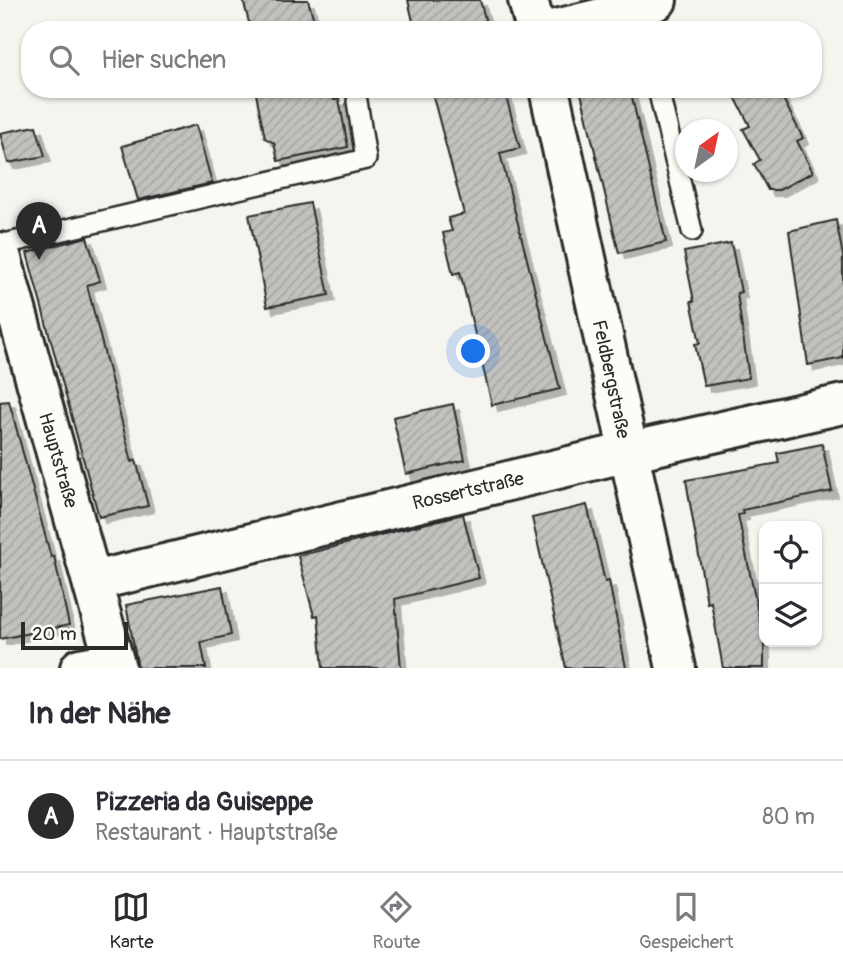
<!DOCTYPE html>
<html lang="de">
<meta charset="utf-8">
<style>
:root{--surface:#fff;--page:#f7f7f7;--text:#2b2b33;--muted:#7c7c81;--line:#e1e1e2;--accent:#2b2b2b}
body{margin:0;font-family:Pangolin,sans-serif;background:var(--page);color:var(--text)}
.controls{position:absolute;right:21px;bottom:21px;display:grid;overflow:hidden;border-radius:14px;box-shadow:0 2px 5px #0004}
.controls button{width:63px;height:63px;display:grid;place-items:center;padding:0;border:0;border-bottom:2px solid var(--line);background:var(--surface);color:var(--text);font:35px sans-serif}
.compass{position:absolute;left:675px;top:119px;width:63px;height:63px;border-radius:50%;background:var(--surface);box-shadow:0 2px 5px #0004;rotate:33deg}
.scale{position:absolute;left:21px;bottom:18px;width:107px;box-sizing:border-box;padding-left:7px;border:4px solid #2b2b2b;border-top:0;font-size:19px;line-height:24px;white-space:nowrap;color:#2b2b2b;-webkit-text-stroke:5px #fdfcf7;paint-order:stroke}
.you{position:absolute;left:474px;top:352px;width:24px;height:24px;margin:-18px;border:5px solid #fff;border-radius:50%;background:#1a73e8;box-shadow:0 0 0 10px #1a73e833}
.badge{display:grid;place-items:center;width:46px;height:46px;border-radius:50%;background:var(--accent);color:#fff;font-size:23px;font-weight:700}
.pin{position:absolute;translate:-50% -58px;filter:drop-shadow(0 2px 4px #0008)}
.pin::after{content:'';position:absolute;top:37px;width:24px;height:21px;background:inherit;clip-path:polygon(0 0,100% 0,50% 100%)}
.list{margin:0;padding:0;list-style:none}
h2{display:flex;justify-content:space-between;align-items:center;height:91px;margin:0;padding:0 28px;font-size:30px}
h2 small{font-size:23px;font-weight:400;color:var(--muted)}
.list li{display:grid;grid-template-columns:46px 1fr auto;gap:21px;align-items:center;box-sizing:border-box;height:112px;padding:0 28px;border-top:2px solid var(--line)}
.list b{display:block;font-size:26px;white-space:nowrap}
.list p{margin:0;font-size:23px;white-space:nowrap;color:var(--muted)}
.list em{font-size:23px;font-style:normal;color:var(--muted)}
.icon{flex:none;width:38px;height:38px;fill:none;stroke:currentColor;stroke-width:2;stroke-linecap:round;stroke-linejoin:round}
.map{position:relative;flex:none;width:843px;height:668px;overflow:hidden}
.search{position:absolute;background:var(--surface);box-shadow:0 2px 5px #0004;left:21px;right:21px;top:21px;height:77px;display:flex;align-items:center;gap:18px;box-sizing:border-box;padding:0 24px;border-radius:28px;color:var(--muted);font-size:26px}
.sheet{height:203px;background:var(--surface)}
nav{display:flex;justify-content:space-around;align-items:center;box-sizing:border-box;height:98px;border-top:2px solid var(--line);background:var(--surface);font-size:19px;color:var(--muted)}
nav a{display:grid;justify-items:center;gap:4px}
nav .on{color:var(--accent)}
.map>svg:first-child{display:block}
.building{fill:url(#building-hatch);stroke:#2b2b2b;stroke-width:2;filter:url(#shadow)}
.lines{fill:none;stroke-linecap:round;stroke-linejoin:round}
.lane-casing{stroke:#2b2b2b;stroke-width:24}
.street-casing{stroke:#2b2b2b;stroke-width:44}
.secondary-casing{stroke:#2b2b2b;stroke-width:44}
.lane{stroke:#fdfcf7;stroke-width:19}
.street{stroke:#fdfcf7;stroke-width:38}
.secondary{stroke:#fdfcf7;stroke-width:38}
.labels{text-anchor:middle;stroke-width:6;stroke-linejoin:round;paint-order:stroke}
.street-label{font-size:19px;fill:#2b2b2b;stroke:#fdfcf7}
</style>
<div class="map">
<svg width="843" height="668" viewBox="0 0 843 668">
<defs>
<pattern id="building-hatch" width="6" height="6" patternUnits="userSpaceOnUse" patternTransform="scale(1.75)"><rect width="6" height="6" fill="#c2c1be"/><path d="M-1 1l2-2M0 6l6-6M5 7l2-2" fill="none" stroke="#a7a6a3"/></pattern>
<filter id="shadow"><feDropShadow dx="6" dy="6" stdDeviation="0" flood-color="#0004"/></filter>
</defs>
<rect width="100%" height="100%" fill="#f5f4ef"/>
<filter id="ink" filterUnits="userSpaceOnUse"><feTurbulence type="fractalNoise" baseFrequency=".0143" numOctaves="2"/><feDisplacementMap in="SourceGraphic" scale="14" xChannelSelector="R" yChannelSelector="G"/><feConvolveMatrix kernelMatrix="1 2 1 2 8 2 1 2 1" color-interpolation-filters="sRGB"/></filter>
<g filter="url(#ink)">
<g class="building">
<path d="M 243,0 L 308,0 L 317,30 L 251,30 Z"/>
<path d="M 408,0 L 480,0 L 488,30 L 415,30 Z"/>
<path d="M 255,89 L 332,89 L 334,100 L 339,99 L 348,147 L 278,161 L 274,143 L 265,138 Z"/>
<path d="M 431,89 L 504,89 L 520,148 L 500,153 L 560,389 L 492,405 L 460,272 L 453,274 L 443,233 L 452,231 L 448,218 L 464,214 Z"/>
<path d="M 580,89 L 630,89 L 666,242 L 619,253 Z"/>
<path d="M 731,89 L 778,89 L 803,138 L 797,141 L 813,172 L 779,190 L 768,190 L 754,164 L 760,160 L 743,129 L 750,126 Z"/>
<path d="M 196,125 L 212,183 L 138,200 L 122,146 Z"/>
<path d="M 36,126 L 45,156 L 8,163 L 0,133 Z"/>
<path d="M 310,203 L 329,295 L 267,307 L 249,215 Z"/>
<path d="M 836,220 L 843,256 L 843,358 L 808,365 L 789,231 Z"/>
<path d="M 87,237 L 100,281 L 87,285 L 132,462 L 136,460 L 148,506 L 99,517 L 27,253 Z"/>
<path d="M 731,243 L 741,292 L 737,293 L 749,378 L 704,386 L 695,344 L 700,343 L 691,301 L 694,301 L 684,252 Z"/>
<path d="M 9,401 L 51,557 L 54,556 L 69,625 L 0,639 L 0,402 Z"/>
<path d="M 453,404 L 465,460 L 406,474 L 393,417 Z"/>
<path d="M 822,444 L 832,491 L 742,510 L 743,514 L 738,515 L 760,622 L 764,621 L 764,668 L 723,668 L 711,602 L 707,603 L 686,480 L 779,463 L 777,453 Z"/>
<path d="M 587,505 L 605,582 L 609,581 L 626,668 L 566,668 L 532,518 Z"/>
<path d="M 463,514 L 479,578 L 395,599 L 401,668 L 323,668 L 318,615 L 314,616 L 298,556 Z"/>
<path d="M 222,586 L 231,635 L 201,642 L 206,668 L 138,668 L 126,605 Z"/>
</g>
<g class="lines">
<defs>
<g id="lane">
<path d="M 658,89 L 692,231"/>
<path d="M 0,245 L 366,159 L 357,101"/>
</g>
<g id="street">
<path d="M 528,0 L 536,30"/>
<path d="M 552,30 L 638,9 L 657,0"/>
<path d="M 549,89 L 676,668"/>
<path d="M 94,581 L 628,452 L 843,404"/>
<path d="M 80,668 L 114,662"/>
</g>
<path id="secondary" d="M 0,252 L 116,668"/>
</defs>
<use href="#lane" class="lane-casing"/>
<use href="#street" class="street-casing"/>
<use href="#secondary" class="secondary-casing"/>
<use href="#lane" class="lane"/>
<use href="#street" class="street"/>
<use href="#secondary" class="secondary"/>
</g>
</g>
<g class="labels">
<g class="street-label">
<text transform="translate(612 379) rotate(78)" y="7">Feldbergstraße</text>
<text transform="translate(59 460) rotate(74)" y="7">Hauptstraße</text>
<text transform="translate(468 490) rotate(-13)" y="7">Rossertstraße</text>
</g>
</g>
</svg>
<div class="controls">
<button><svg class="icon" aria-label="locate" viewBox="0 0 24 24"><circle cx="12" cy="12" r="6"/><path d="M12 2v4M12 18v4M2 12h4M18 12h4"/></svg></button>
<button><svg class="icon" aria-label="layers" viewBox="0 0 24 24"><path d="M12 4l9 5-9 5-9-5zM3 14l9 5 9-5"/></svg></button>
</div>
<svg class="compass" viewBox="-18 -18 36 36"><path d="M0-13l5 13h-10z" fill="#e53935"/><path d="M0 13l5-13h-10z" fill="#7c7c81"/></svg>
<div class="scale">20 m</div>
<div class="you"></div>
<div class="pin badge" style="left:39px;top:260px">A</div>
<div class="search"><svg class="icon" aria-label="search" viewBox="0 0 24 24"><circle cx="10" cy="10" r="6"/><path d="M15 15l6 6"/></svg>Hier suchen</div>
</div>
<section class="sheet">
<h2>In der Nähe<small></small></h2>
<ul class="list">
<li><span class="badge">A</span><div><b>Pizzeria da Guiseppe</b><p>Restaurant · Hauptstraße</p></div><em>80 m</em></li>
</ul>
</section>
<nav>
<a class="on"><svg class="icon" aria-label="map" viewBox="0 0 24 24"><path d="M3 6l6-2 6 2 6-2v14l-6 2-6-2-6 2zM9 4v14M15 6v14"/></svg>Karte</a>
<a><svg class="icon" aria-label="directions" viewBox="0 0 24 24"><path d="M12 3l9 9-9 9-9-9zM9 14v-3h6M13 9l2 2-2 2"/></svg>Route</a>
<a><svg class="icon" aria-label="saved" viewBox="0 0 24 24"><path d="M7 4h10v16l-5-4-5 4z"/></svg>Gespeichert</a>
</nav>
